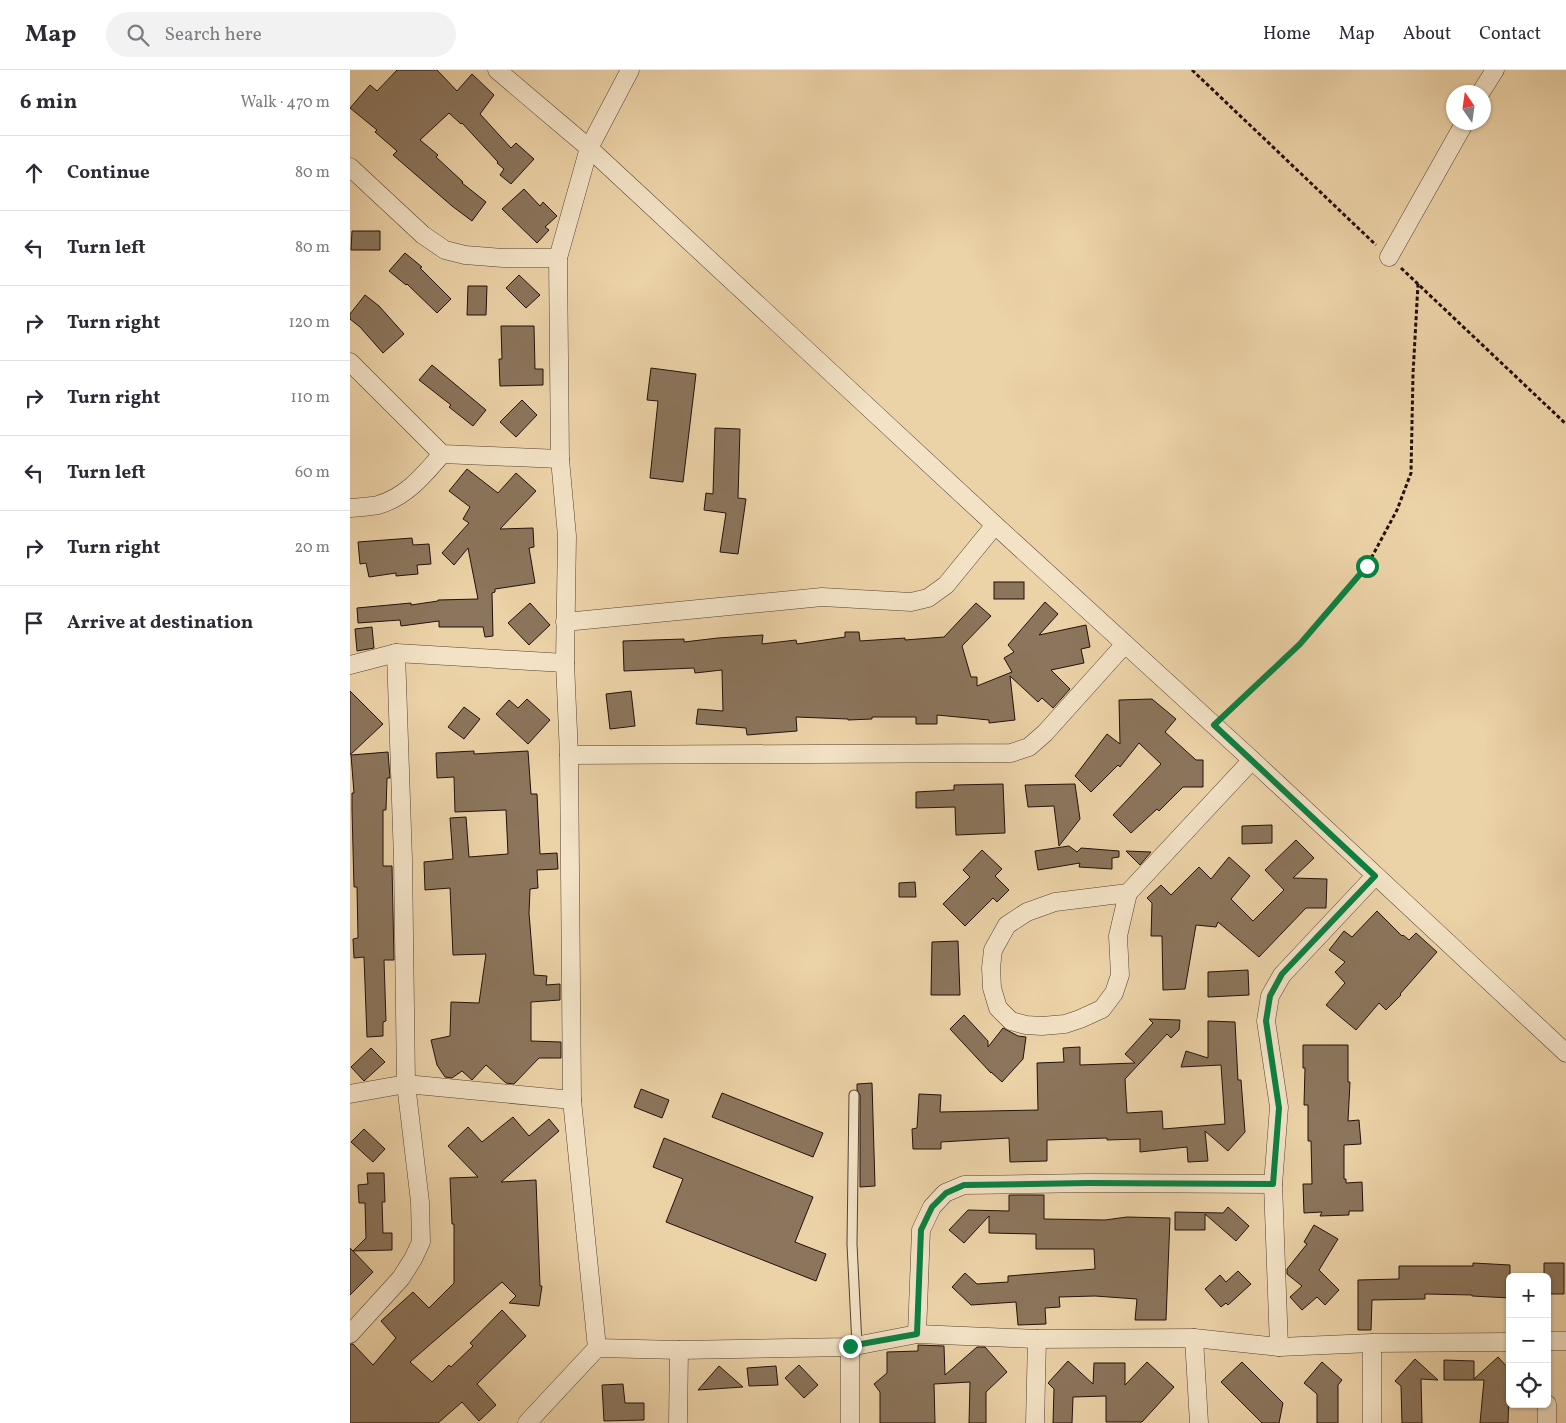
<!DOCTYPE html>
<meta charset="utf-8">
<style>
:root{--surface:#fff;--page:#f2f2f3;--text:#2b2b33;--muted:#7c7c81;--line:#e1e1e2}
body{margin:0;font-family:Vollkorn,serif;background:var(--page);color:var(--text)}
.controls{position:absolute;right:15px;bottom:15px;display:grid;overflow:hidden;border-radius:8px;box-shadow:0 1px 4px #0004}
.controls button{width:45px;height:45px;display:grid;place-items:center;padding:0;border:0;border-bottom:1px solid var(--line);background:var(--surface);color:var(--text);font:25px sans-serif}
.compass{position:absolute;left:1096px;top:15px;width:45px;height:45px;border-radius:50%;background:var(--surface);box-shadow:0 1px 4px #0004;rotate:347deg}
.stop{position:absolute;width:15px;height:15px;margin:-11px;border:4px solid #0b8043;border-radius:50%;background:#fff}
.stop.end{background:#0b8043;border-color:#fff;box-shadow:0 1px 5px #0008}
.list{margin:0;padding:0;list-style:none}
h2{display:flex;justify-content:space-between;align-items:center;height:65px;margin:0;padding:0 20px;font-size:21px}
h2 small{font-size:16px;font-weight:400;color:var(--muted)}
.list li{display:grid;grid-template-columns:32px 1fr auto;gap:15px;align-items:center;box-sizing:border-box;height:75px;padding:0 20px;border-top:1px solid var(--line)}
.list b{display:block;font-size:19px;white-space:nowrap}
.list em{font-size:16px;font-style:normal;color:var(--muted)}
.icon{flex:none;width:28px;height:28px;fill:none;stroke:currentColor;stroke-width:2;stroke-linecap:round;stroke-linejoin:round}
.map{position:relative;flex:none;width:1216px;height:1353px;overflow:hidden}
header{display:flex;align-items:center;gap:30px;box-sizing:border-box;height:70px;padding:0 25px;background:var(--surface);border-bottom:1px solid var(--line)}
header strong{font-size:24px}
nav{display:flex;gap:28px;margin-inline-start:auto;font-size:18px}
.search{width:350px;height:45px;background:var(--page);display:flex;align-items:center;gap:12px;box-sizing:border-box;padding:0 18px;border-radius:28px;color:var(--muted);font-size:19px}
main{display:flex}
aside{flex:1;background:var(--surface)}
.map>svg:first-child{display:block}
.building{fill:#8b755c;stroke:#22110b}
.lines{fill:none;stroke-linecap:round;stroke-linejoin:round}
.lane-casing{stroke:#544132;stroke-width:11}
.street-casing{stroke:#544132;stroke-width:19}
.path{stroke:#22110b;stroke-width:3;stroke-dasharray:4 2.5;stroke-linecap:butt}
.lane{stroke:#f3e2c6;stroke-width:9}
.street{stroke:#f3e2c6;stroke-width:18}
.route{stroke:#0b8043;stroke-width:6}
</style>
<header>
<strong>Map</strong>
<div class="search"><svg class="icon" aria-label="search" viewBox="0 0 24 24"><circle cx="10" cy="10" r="6"/><path d="M15 15l6 6"/></svg>Search here</div>
<nav><a>Home</a><a>Map</a><a>About</a><a>Contact</a></nav>
</header>
<main>
<aside>
<h2>6 min<small>Walk · 470 m</small></h2>
<ul class="list">
<li><svg class="icon" aria-label="ahead" viewBox="0 0 24 24"><path d="M12 20V5M6 11l6-6 6 6"/></svg><div><b>Continue</b></div><em>80 m</em></li>
<li><svg class="icon" aria-label="left" viewBox="0 0 24 24"><path d="M17 20v-9H6M10 6l-5 5 5 5"/></svg><div><b>Turn left</b></div><em>80 m</em></li>
<li><svg class="icon" aria-label="right" viewBox="0 0 24 24"><path d="M7 20v-9h11M14 6l5 5-5 5"/></svg><div><b>Turn right</b></div><em>120 m</em></li>
<li><svg class="icon" aria-label="right" viewBox="0 0 24 24"><path d="M7 20v-9h11M14 6l5 5-5 5"/></svg><div><b>Turn right</b></div><em>110 m</em></li>
<li><svg class="icon" aria-label="left" viewBox="0 0 24 24"><path d="M17 20v-9H6M10 6l-5 5 5 5"/></svg><div><b>Turn left</b></div><em>60 m</em></li>
<li><svg class="icon" aria-label="right" viewBox="0 0 24 24"><path d="M7 20v-9h11M14 6l5 5-5 5"/></svg><div><b>Turn right</b></div><em>20 m</em></li>
<li><svg class="icon" aria-label="arrive" viewBox="0 0 24 24"><path d="M6 21V4h12l-3 4 3 4H6"/></svg><div><b>Arrive at destination</b></div></li>
</ul>
</aside>
<div class="map">
<svg width="1216" height="1353" viewBox="0 0 1216 1353">
<rect width="100%" height="100%" fill="#ecd2a7"/>
<filter id="stains"><feTurbulence type="fractalNoise" baseFrequency=".004" numOctaves="4"/><feColorMatrix values="0 0 0 0 .2 0 0 0 0 .09 0 0 0 0 .02 0 0 0 .5 -.17"/></filter>
<radialGradient id="worn" r=".72"><stop offset=".6" stop-color="#630" stop-opacity="0"/><stop offset="1" stop-color="#630" stop-opacity=".3"/></radialGradient>
<g class="building">
<path d="M 47,0 L 87,0 L 107,21 L 122,4 L 144,25 L 130,44 L 161,78 L 166,73 L 184,89 L 161,114 L 150,105 L 154,99 L 147,93 L 148,92 L 112,53 L 111,54 L 99,43 L 70,70 L 88,85 L 86,87 L 113,112 L 112,113 L 136,132 L 122,151 L 102,136 L 43,85 L 47,81 L 25,62 L 27,60 L 0,38 L 20,15 L 27,21 Z"/>
<path d="M 174,119 L 190,136 L 193,132 L 207,146 L 195,157 L 199,160 L 187,173 L 152,139 Z"/>
<path d="M 2,161 L 30,161 L 30,180 L 1,180 Z"/>
<path d="M 55,183 L 72,197 L 70,198 L 101,229 L 87,243 L 57,214 L 56,215 L 39,201 Z"/>
<path d="M 169,205 L 190,225 L 176,238 L 156,218 Z"/>
<path d="M 118,216 L 137,216 L 136,245 L 117,245 Z"/>
<path d="M 15,225 L 29,236 L 54,264 L 33,283 L 10,257 L 0,249 L 0,244 Z"/>
<path d="M 151,256 L 184,256 L 185,299 L 193,299 L 193,315 L 150,316 L 149,289 L 152,289 Z"/>
<path d="M 82,295 L 136,340 L 123,356 L 99,337 L 101,335 L 69,310 Z"/>
<path d="M 301,298 L 346,304 L 333,412 L 300,408 L 308,331 L 297,330 Z"/>
<path d="M 172,330 L 187,345 L 166,367 L 150,352 Z"/>
<path d="M 365,358 L 390,359 L 388,428 L 396,429 L 388,484 L 370,482 L 376,443 L 354,440 L 356,423 L 363,424 Z"/>
<path d="M 117,399 L 148,423 L 166,403 L 186,421 L 150,459 L 183,458 L 184,477 L 179,478 L 185,513 L 145,519 L 145,522 L 142,523 L 143,566 L 135,567 L 133,557 L 89,557 L 89,551 L 51,556 L 50,550 L 8,553 L 7,538 L 61,533 L 61,535 L 88,531 L 88,530 L 128,529 L 118,478 L 104,495 L 92,483 L 119,453 L 113,449 L 120,437 L 99,421 Z"/>
<path d="M 62,468 L 63,475 L 79,474 L 81,494 L 67,495 L 68,504 L 46,506 L 46,503 L 19,507 L 16,493 L 10,494 L 8,472 Z"/>
<rect x="644" y="512" width="30" height="17"/>
<path d="M 695,532 L 708,544 L 689,565 L 736,555 L 740,577 L 731,579 L 734,593 L 701,600 L 720,619 L 703,638 L 692,628 L 688,632 L 660,606 L 665,650 L 639,653 L 639,650 L 587,645 L 587,654 L 566,654 L 566,647 L 522,647 L 522,649 L 498,650 L 498,649 L 446,647 L 447,661 L 397,665 L 396,658 L 346,654 L 348,639 L 373,641 L 372,600 L 345,603 L 344,598 L 274,601 L 273,571 L 334,569 L 334,572 L 368,568 L 413,565 L 412,574 L 446,570 L 447,574 L 495,567 L 495,562 L 509,562 L 510,571 L 555,568 L 555,570 L 594,567 L 626,533 L 641,546 L 612,576 L 621,607 L 627,607 L 627,616 L 662,602 L 654,588 L 664,582 L 658,575 Z"/>
<path d="M 180,533 L 200,555 L 179,575 L 158,553 Z"/>
<path d="M 22,557 L 24,578 L 7,581 L 5,559 Z"/>
<path d="M 0,621 L 33,654 L 0,685 Z"/>
<path d="M 281,621 L 285,656 L 260,659 L 256,624 Z"/>
<path d="M 177,629 L 200,650 L 178,674 L 146,644 L 159,630 L 168,638 Z"/>
<path d="M 802,629 L 826,649 L 815,662 L 846,690 L 853,690 L 853,717 L 833,717 L 809,741 L 807,739 L 781,763 L 763,745 L 811,694 L 789,673 L 770,697 L 768,695 L 741,722 L 725,706 L 757,664 L 770,674 L 769,630 Z"/>
<path d="M 114,637 L 130,649 L 114,669 L 98,657 Z"/>
<path d="M 124,681 L 124,684 L 178,681 L 181,724 L 187,724 L 190,784 L 207,783 L 208,799 L 187,800 L 188,818 L 180,819 L 179,843 L 184,905 L 197,906 L 196,915 L 210,914 L 210,930 L 181,932 L 181,971 L 211,972 L 211,988 L 189,988 L 164,1014 L 156,1013 L 136,995 L 122,1010 L 112,1001 L 102,1008 L 95,1007 L 87,995 L 81,970 L 100,966 L 101,932 L 129,933 L 136,884 L 103,885 L 100,818 L 75,820 L 74,792 L 103,789 L 100,748 L 116,747 L 119,787 L 158,784 L 156,740 L 105,742 L 104,707 L 87,708 L 86,683 Z"/>
<path d="M 38,682 L 40,708 L 37,708 L 36,740 L 33,740 L 33,796 L 42,796 L 44,890 L 34,890 L 36,951 L 33,952 L 33,966 L 17,967 L 14,887 L 4,888 L 3,869 L 8,868 L 7,817 L 4,817 L 2,740 L 2,723 L 4,723 L 1,685 Z"/>
<path d="M 653,714 L 655,763 L 606,765 L 605,737 L 566,738 L 566,722 L 604,720 L 604,715 Z"/>
<path d="M 725,714 L 730,749 L 709,776 L 704,736 L 678,737 L 675,715 Z"/>
<path d="M 922,755 L 922,773 L 892,774 L 892,756 Z"/>
<path d="M 946,770 L 964,788 L 943,808 L 977,809 L 976,838 L 956,838 L 909,887 L 868,852 L 866,857 L 846,855 L 835,919 L 813,920 L 812,866 L 801,866 L 802,833 L 797,828 L 811,815 L 821,825 L 849,797 L 861,809 L 879,787 L 900,806 L 881,829 L 903,851 L 934,820 L 915,800 Z"/>
<path d="M 719,776 L 727,782 L 731,778 L 769,781 L 769,787 L 762,788 L 762,799 L 729,797 L 730,793 L 688,800 L 685,781 Z"/>
<path d="M 632,780 L 652,799 L 645,806 L 659,820 L 647,832 L 643,828 L 615,856 L 593,834 L 620,807 L 613,800 Z"/>
<path d="M 776,781 L 801,782 L 790,795 Z"/>
<path d="M 565,812 L 566,827 L 549,827 L 549,813 Z"/>
<path d="M 1027,841 L 1052,866 L 1053,865 L 1059,870 L 1066,863 L 1087,882 L 1050,924 L 1051,925 L 1036,940 L 1029,933 L 1006,960 L 976,935 L 995,913 L 985,902 L 995,892 L 979,880 L 994,861 L 1002,867 Z"/>
<path d="M 608,871 L 610,925 L 581,925 L 582,872 Z"/>
<path d="M 898,900 L 899,925 L 858,927 L 858,902 Z"/>
<path d="M 614,945 L 638,971 L 638,977 L 653,958 L 668,966 L 676,967 L 673,989 L 652,1012 L 641,1002 L 641,1003 L 600,959 Z"/>
<path d="M 799,949 L 830,950 L 829,960 L 821,968 L 817,964 L 775,1009 L 777,1043 L 812,1041 L 813,1059 L 875,1054 L 871,995 L 831,997 L 836,981 L 858,988 L 858,951 L 885,952 L 888,1010 L 891,1010 L 895,1062 L 878,1081 L 855,1061 L 858,1091 L 838,1092 L 837,1077 L 790,1082 L 790,1069 L 757,1070 L 757,1068 L 697,1070 L 697,1091 L 660,1092 L 659,1068 L 591,1072 L 591,1079 L 563,1079 L 562,1059 L 567,1058 L 569,1024 L 591,1025 L 590,1042 L 688,1040 L 687,993 L 714,992 L 713,978 L 730,977 L 730,995 L 785,993 L 775,984 L 803,953 Z"/>
<path d="M 953,975 L 998,975 L 998,1012 L 1000,1012 L 998,1051 L 1009,1050 L 1011,1074 L 994,1075 L 994,1109 L 996,1109 L 996,1113 L 1012,1112 L 1013,1141 L 999,1141 L 999,1145 L 970,1146 L 972,1142 L 954,1143 L 953,1114 L 962,1114 L 961,1071 L 958,1071 L 958,1035 L 954,1035 L 955,998 L 953,998 Z"/>
<path d="M 21,978 L 35,992 L 14,1011 L 1,997 Z"/>
<path d="M 522,1013 L 525,1116 L 510,1117 L 510,1025 L 507,1020 L 507,1014 Z"/>
<path d="M 291,1019 L 319,1030 L 312,1048 L 284,1037 Z"/>
<path d="M 372,1023 L 473,1063 L 463,1087 L 362,1047 Z"/>
<path d="M 163,1047 L 179,1066 L 199,1049 L 209,1061 L 151,1112 L 186,1110 L 190,1216 L 192,1216 L 189,1236 L 159,1233 L 166,1226 L 152,1212 L 60,1292 L 82,1312 L 99,1295 L 101,1297 L 123,1276 L 120,1273 L 152,1240 L 176,1266 L 127,1314 L 146,1335 L 129,1351 L 112,1332 L 88,1353 L 0,1353 L 0,1274 L 3,1274 L 23,1295 L 46,1268 L 31,1251 L 63,1222 L 79,1238 L 104,1213 L 104,1154 L 102,1154 L 100,1108 L 128,1107 L 98,1076 L 118,1057 L 132,1072 Z"/>
<path d="M 14,1059 L 35,1079 L 23,1092 L 1,1072 Z"/>
<path d="M 314,1068 L 463,1127 L 445,1172 L 476,1184 L 466,1211 L 316,1152 L 333,1109 L 303,1097 Z"/>
<path d="M 17,1103 L 34,1103 L 35,1132 L 32,1132 L 33,1163 L 42,1163 L 42,1180 L 3,1181 L 23,1202 L 0,1225 L 0,1178 L 3,1181 L 16,1168 L 15,1133 L 9,1133 L 8,1115 L 18,1114 Z"/>
<path d="M 659,1125 L 694,1125 L 694,1149 L 755,1150 L 777,1147 L 820,1148 L 816,1250 L 785,1250 L 787,1229 L 745,1226 L 709,1227 L 710,1237 L 695,1238 L 696,1254 L 668,1255 L 666,1232 L 621,1235 L 602,1217 L 615,1203 L 627,1214 L 658,1212 L 658,1206 L 745,1199 L 744,1179 L 686,1179 L 686,1164 L 639,1163 L 639,1146 L 614,1173 L 599,1160 L 618,1140 L 659,1141 Z"/>
<path d="M 878,1137 L 899,1156 L 886,1171 L 855,1144 L 855,1160 L 825,1160 L 825,1142 L 873,1143 Z"/>
<path d="M 964,1155 L 988,1169 L 969,1200 L 989,1220 L 975,1235 L 967,1227 L 952,1240 L 940,1227 L 952,1216 L 937,1204 L 937,1199 L 957,1174 L 954,1172 Z"/>
<path d="M 1123,1193 L 1160,1195 L 1160,1228 L 1122,1226 L 1122,1225 L 1075,1224 L 1075,1229 L 1022,1230 L 1021,1260 L 1008,1260 L 1008,1210 L 1049,1209 L 1049,1196 L 1123,1196 Z"/>
<path d="M 1194,1193 L 1214,1193 L 1214,1224 L 1197,1224 L 1197,1207 L 1194,1207 Z"/>
<path d="M 888,1201 L 901,1214 L 878,1235 L 876,1233 L 871,1237 L 855,1219 L 870,1205 L 876,1212 Z"/>
<path d="M 568,1275 L 594,1276 L 595,1305 L 627,1277 L 635,1277 L 657,1302 L 636,1322 L 636,1353 L 619,1353 L 620,1312 L 584,1314 L 585,1353 L 530,1353 L 530,1322 L 524,1314 L 537,1303 L 537,1282 L 568,1281 Z"/>
<path d="M 1148,1287 L 1160,1300 L 1158,1353 L 1130,1353 L 1134,1310 L 1094,1310 L 1094,1290 L 1124,1291 L 1124,1309 Z"/>
<path d="M 1065,1289 L 1088,1310 L 1071,1309 L 1072,1353 L 1052,1353 L 1051,1316 L 1045,1311 Z"/>
<path d="M 718,1291 L 743,1314 L 744,1293 L 775,1293 L 775,1315 L 797,1292 L 824,1317 L 792,1352 L 756,1352 L 756,1326 L 723,1327 L 722,1353 L 703,1353 L 704,1319 L 698,1313 Z"/>
<path d="M 892,1292 L 933,1333 L 929,1353 L 912,1353 L 871,1312 Z"/>
<path d="M 972,1292 L 992,1310 L 988,1315 L 988,1353 L 967,1353 L 967,1324 L 954,1313 Z"/>
<path d="M 449,1295 L 468,1315 L 454,1328 L 435,1308 Z"/>
<path d="M 369,1296 L 393,1317 L 348,1320 Z"/>
<path d="M 426,1296 L 428,1315 L 399,1316 L 397,1298 Z"/>
<path d="M 273,1314 L 275,1333 L 294,1333 L 294,1350 L 254,1351 L 252,1315 Z"/>
</g>
<g class="lines">
<defs>
<path id="lane" d="M 504,1025 L 502,1174 L 507,1275"/>
<g id="street">
<path d="M 147,0 L 239,78 L 645,455 L 902,690 L 1216,983"/>
<path d="M 1131,22 L 1145,0"/>
<path d="M 0,97 L 73,165 L 95,180 L 115,185 L 153,188 L 208,188"/>
<path d="M 1039,187 L 1115,52"/>
<path d="M 0,292 L 92,384 L 210,389"/>
<path d="M 0,438 C 9,437 19,437 28,435 C 56,427 73,406 92,384"/>
<path d="M 215,552 L 472,527 L 561,532 L 578,528 L 596,515 L 645,455"/>
<path d="M 0,595 L 46,583 L 215,593"/>
<path d="M 219,685 L 661,683 L 679,677 L 695,663 L 775,574"/>
<path d="M 778,823 L 705,832 L 677,842 L 657,855 L 643,880 L 641,898 L 642,918 L 648,938 L 661,951 L 676,955 L 692,956 L 715,954 L 730,949 L 752,939 L 764,923 L 770,905 L 768,866 L 778,823 L 902,690"/>
<path d="M 0,1024 L 56,1014 L 222,1030"/>
<path d="M 0,1264 L 51,1208 L 63,1189 L 71,1172 L 70,1132 L 56,1014 L 53,789 L 46,583"/>
<path d="M 567,1264 L 571,1160 L 582,1137 L 595,1123 L 614,1115 L 738,1113 L 923,1114"/>
<path d="M 844,1268 L 849,1353"/>
<path d="M 1197,1271 L 1216,1271"/>
<path d="M 500,1277 L 500,1353"/>
<path d="M 929,1277 L 923,1114 L 929,1037 L 916,951 L 920,926 L 932,905 L 1025,806"/>
<path d="M 247,1278 L 222,1030 L 219,685 L 215,593 L 217,466 L 210,389 L 208,188 L 239,78 L 280,0"/>
<path d="M 1197,1334 L 1197,1353"/>
<path d="M 177,1353 L 247,1278 L 329,1280 L 500,1277 L 567,1264 L 687,1269 L 844,1268 L 929,1277 L 1022,1273 L 1160,1272"/>
<path d="M 328,1353 L 329,1280"/>
<path d="M 685,1353 L 687,1269"/>
<path d="M 1022,1353 L 1022,1273"/>
</g>
</defs>
<use href="#lane" class="lane-casing"/>
<use href="#street" class="street-casing"/>
<g class="path">
<path d="M 842,0 L 1026,175"/>
<path d="M 1051,198 L 1216,354"/>
<path d="M 875,644 L 950,574 L 1017,496 L 1047,440 L 1061,403 L 1063,304 L 1068,214"/>
</g>
<use href="#lane" class="lane"/>
<use href="#street" class="street"/>
</g>
<g class="lines">
<path class="route" d="M 500,1276 L 567,1264 L 571,1160 L 582,1137 L 596,1123 L 614,1115 L 738,1113 L 923,1114 L 929,1038 L 916,951 L 920,926 L 932,904 L 1025,806 L 864,655 L 950,574 L 1017,496"/>
</g>
<rect width="100%" height="100%" filter="url(#stains)"/>
<rect width="100%" height="100%" fill="url(#worn)"/>
</svg>
<div class="controls">
<button>+</button>
<button>−</button>
<button><svg class="icon" aria-label="locate" viewBox="0 0 24 24"><circle cx="12" cy="12" r="6"/><path d="M12 2v4M12 18v4M2 12h4M18 12h4"/></svg></button>
</div>
<svg class="compass" viewBox="-18 -18 36 36"><path d="M0-13l5 13h-10z" fill="#e53935"/><path d="M0 13l5-13h-10z" fill="#7c7c81"/></svg>
<div class="stop" style="left:1017px;top:496px"></div>
<div class="stop end" style="left:500px;top:1276px"></div>
</div>
</main>
